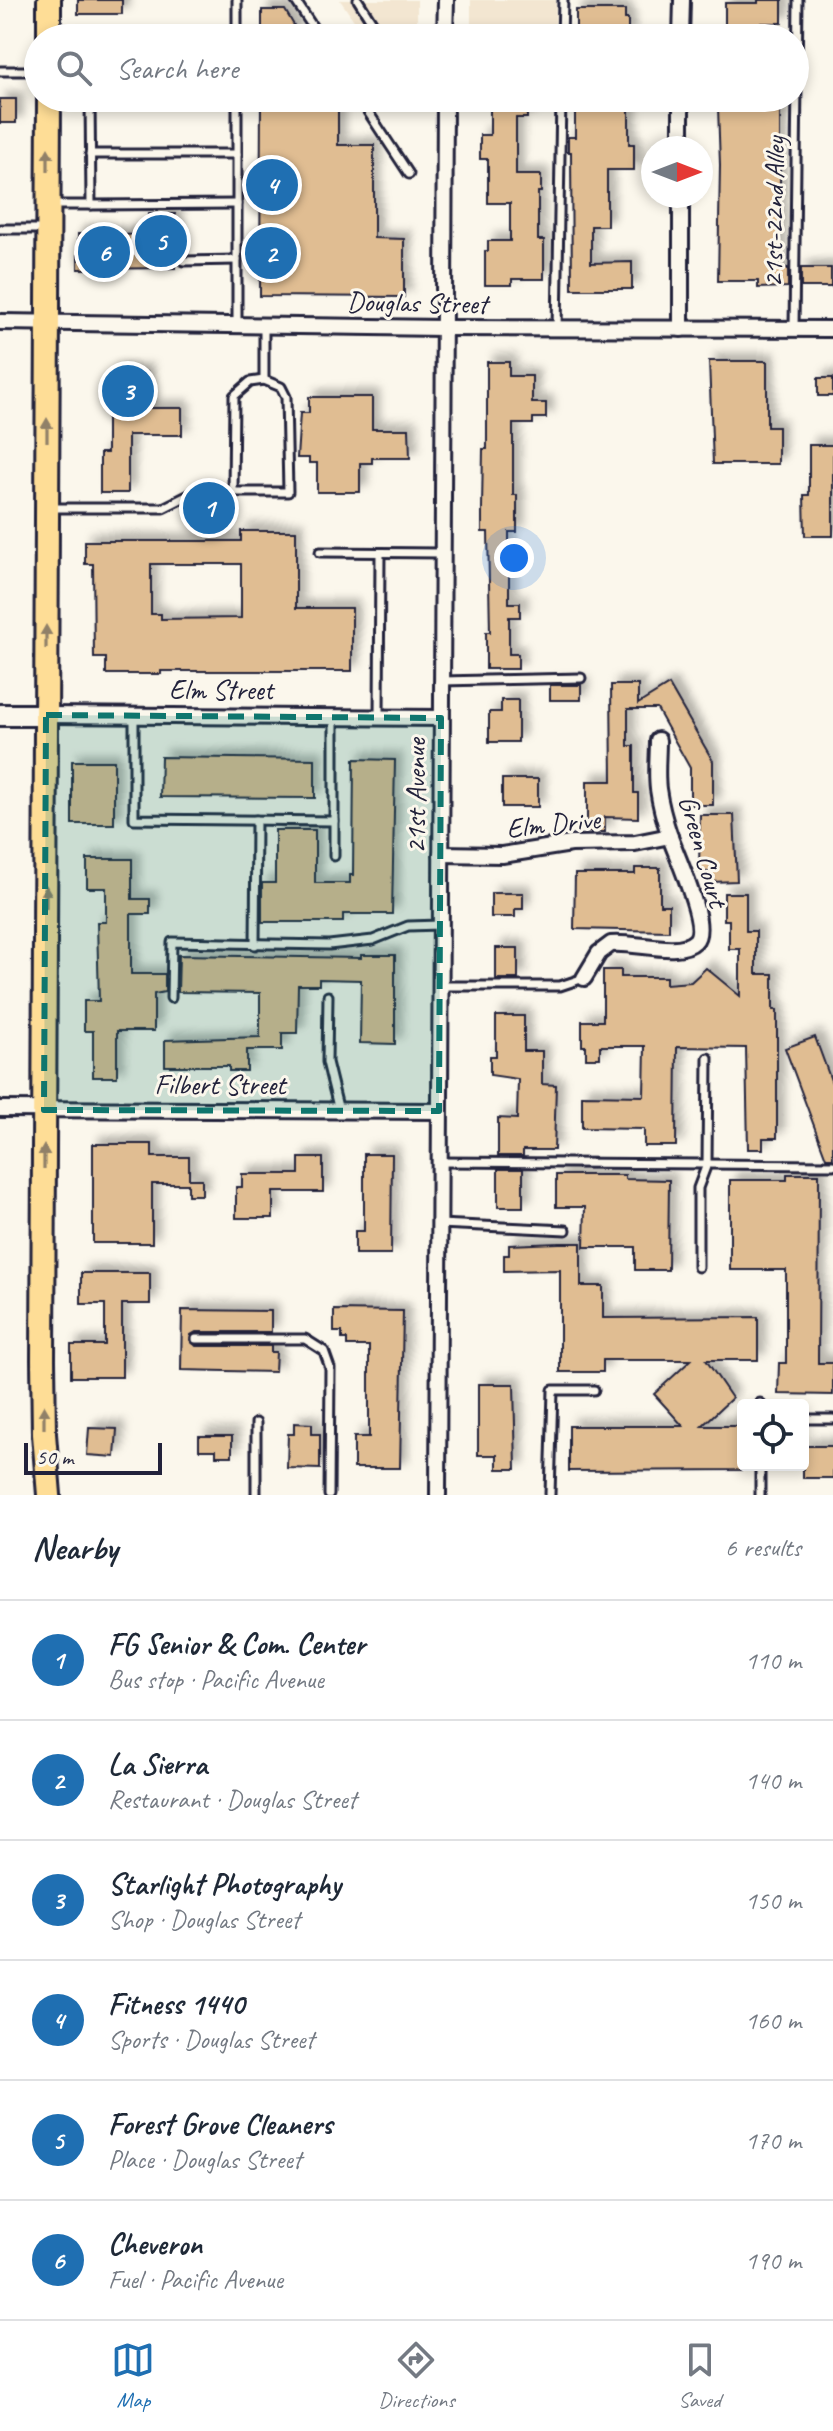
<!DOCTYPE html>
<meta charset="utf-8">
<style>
:root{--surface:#fff;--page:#f6f6f7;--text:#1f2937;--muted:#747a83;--line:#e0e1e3;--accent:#1f6fb2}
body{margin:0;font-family:Caveat,sans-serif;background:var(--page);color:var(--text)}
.controls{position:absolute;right:24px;bottom:24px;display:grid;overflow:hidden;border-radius:8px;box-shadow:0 4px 12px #0003}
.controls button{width:72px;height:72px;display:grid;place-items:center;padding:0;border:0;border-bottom:2px solid var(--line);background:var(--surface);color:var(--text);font:40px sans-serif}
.compass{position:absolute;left:641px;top:136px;width:72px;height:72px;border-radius:50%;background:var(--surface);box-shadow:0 4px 12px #0003;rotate:90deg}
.scale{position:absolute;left:24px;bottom:20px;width:138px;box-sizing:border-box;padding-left:8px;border:4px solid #22223b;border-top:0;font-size:22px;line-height:28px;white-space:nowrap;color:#22223b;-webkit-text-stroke:6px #fbf7ec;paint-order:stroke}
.you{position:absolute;left:514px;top:558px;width:28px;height:28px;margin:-20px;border:6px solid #fff;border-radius:50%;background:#1a73e8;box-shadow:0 0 0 12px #1a73e833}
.badge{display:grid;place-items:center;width:52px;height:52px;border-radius:50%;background:var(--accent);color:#fff;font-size:26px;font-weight:700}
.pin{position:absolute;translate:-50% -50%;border:4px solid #fff;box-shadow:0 2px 8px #0006}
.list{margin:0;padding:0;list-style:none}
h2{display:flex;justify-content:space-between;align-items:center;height:104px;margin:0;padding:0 32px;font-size:34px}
h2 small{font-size:26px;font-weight:400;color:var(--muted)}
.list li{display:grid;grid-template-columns:52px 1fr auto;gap:24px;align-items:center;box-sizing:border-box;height:120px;padding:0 32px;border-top:2px solid var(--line)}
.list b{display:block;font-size:30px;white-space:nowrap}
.list p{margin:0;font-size:26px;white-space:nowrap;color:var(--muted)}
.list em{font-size:26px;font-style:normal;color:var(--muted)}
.icon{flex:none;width:44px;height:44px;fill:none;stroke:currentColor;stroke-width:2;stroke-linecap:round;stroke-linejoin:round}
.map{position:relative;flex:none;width:833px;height:1495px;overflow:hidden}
.search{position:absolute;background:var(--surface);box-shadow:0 4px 12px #0003;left:24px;right:24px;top:24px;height:88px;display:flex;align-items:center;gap:20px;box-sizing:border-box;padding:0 28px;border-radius:44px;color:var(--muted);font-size:30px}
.sheet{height:824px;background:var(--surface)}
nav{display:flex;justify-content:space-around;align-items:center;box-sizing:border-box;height:112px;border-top:2px solid var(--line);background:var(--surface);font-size:22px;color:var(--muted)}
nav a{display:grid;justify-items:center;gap:4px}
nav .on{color:var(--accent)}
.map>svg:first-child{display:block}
.built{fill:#f3e6d1}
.building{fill:#e0bd92;stroke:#22223b;stroke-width:2;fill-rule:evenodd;filter:url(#shadow)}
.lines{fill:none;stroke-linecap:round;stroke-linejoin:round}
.lane-casing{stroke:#22223b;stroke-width:13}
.street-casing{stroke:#22223b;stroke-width:20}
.secondary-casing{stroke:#22223b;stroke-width:26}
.primary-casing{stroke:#22223b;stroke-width:28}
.lane{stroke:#fbf7ec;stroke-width:7}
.street{stroke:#fbf7ec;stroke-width:14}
.secondary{stroke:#fbf7ec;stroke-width:20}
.primary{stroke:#fedd96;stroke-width:22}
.oneway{fill:#908068}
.marked{fill:#0f766e;fill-opacity:0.2;stroke:#0f766e;stroke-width:6;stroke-dasharray:16 10;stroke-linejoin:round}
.labels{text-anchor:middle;stroke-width:6;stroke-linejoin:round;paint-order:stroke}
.street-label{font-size:28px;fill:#22223b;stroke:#fbf7ec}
</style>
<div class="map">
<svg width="833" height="1495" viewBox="0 0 833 1495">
<defs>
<filter id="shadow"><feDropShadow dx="7" dy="-7" stdDeviation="4" flood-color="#0004"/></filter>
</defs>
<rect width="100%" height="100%" fill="#fbf7ec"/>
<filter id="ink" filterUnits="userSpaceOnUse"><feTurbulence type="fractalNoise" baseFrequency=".0125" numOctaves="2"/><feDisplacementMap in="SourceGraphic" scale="16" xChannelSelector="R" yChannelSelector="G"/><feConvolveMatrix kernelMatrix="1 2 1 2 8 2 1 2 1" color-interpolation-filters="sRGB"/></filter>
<g filter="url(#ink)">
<g class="built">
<path d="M 340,0 L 417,0 L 417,38 L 366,38 Z"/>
<path d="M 471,0 L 556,0 L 555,38 L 471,38 Z"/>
</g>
<g class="building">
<rect x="78" y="0" width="44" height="14"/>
<path d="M 758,0 L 782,0 L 782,23 L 762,23 L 762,38 L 725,38 L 725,3 L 758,3 Z"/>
<path d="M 262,10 L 285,10 L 295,27 L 295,38 L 262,38 Z"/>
<path d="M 576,10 L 625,10 L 625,19 L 628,19 L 628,38 L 596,38 L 596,31 L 576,31 Z"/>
<path d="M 261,98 L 338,98 L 338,145 L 374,145 L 374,238 L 404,239 L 404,297 L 260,296 Z"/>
<path d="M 490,98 L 527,98 L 527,118 L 516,118 L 516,175 L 541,175 L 541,192 L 538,192 L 538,240 L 544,240 L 544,279 L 512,279 L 512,285 L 485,285 L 485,251 L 488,251 L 488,241 L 510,241 L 510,203 L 488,203 L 488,159 L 480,159 L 480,135 L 490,135 Z"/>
<path d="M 758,98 L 780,98 L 780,268 L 788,268 L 788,287 L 758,288 L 758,281 L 718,281 L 720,165 L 718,107 L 758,106 Z"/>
<rect x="0" y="99" width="16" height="24"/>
<path d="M 575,102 L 619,102 L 619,104 L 629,104 L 629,144 L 634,144 L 634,170 L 607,170 L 607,226 L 591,226 L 591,263 L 632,262 L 632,289 L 572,289 L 571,152 L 568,152 L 568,137 L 575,137 Z"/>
<path d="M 148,214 L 175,214 L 175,268 L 78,269 L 78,234 L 148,235 Z"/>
<rect x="801" y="268" width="30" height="19"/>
<path d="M 709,361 L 767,361 L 767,427 L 778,427 L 778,464 L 713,464 Z"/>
<path d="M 487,362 L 509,362 L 509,376 L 532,376 L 532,403 L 546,403 L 546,418 L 533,418 L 533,424 L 513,424 L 513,495 L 517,495 L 517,532 L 509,532 L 509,603 L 520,603 L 520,617 L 509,617 L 509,654 L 518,654 L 518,669 L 486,669 L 486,632 L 490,632 L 488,532 L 482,532 L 482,508 L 483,449 L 487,449 Z"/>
<path d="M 111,372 L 147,372 L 147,408 L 182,408 L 182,435 L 128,435 L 128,493 L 100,493 L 100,453 L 107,453 L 107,381 L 111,381 Z"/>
<rect x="818" y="378" width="15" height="18"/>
<path d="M 309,397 L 372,397 L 372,429 L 409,429 L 410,458 L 372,458 L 372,463 L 360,463 L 360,492 L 317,492 L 317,463 L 309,463 L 309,458 L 297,458 L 300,413 L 309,413 Z"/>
<path d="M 809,445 L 833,445 L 833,536 L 805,536 L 804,495 L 809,495 Z"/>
<path d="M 241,531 L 296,531 L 296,608 L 352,608 L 352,671 L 161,671 L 161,674 L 106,674 L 106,658 L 94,658 L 93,564 L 85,564 L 85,541 L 241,541 ZM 151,564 L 241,564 L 241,618 L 161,619 L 161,614 L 151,614 Z"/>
<rect x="550" y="685" width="31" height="15"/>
<path d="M 611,685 L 638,685 L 638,704 L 669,685 L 713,761 L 713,805 L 690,805 L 690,768 L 657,709 L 628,709 L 628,746 L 634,746 L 634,793 L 638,793 L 638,818 L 605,817 L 605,832 L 587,832 L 587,781 L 612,781 Z"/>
<path d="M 501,700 L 518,700 L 518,742 L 489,742 L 489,712 L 501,712 Z"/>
<path d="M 161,757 L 315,759 L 315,798 L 160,797 Z"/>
<path d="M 354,759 L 395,760 L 392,914 L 343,914 L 343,922 L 262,922 L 262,883 L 275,883 L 275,830 L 315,830 L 315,883 L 350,883 L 350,875 L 353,875 Z"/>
<rect x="72" y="761" width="42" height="63"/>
<rect x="502" y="779" width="36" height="28"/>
<path d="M 700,815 L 734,815 L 737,881 L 711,882 L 711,872 L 699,872 Z"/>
<path d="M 87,859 L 132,859 L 132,899 L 150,899 L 150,914 L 131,914 L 131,974 L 165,974 L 165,992 L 154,994 L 154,1031 L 117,1031 L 117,1077 L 93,1077 L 93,1031 L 84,1031 L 84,1001 L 99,1001 L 97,922 L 106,922 L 106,888 L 87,888 Z"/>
<path d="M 635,868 L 660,868 L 660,905 L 669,905 L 669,931 L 574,929 L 575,874 L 635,874 Z"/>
<path d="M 491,893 L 523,893 L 523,909 L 515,909 L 515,917 L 491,917 Z"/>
<path d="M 724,893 L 746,893 L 746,931 L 756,931 L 756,974 L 773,974 L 773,1010 L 777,1010 L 777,1138 L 763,1138 L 763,1149 L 748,1149 L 746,1048 L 677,1047 L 676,1146 L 644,1146 L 644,1129 L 582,1128 L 582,1095 L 644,1096 L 645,1046 L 600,1046 L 600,1058 L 586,1058 L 586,1046 L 582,1046 L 582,1021 L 603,1021 L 603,970 L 621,970 L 621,977 L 666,977 L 666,984 L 691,982 L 706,968 L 740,996 L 740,949 L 729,949 L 729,920 L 724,920 Z"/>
<rect x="496" y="948" width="22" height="31"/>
<path d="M 179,955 L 361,958 L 361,955 L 395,955 L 395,1044 L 360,1043 L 361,980 L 319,979 L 319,985 L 298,985 L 297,1033 L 282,1033 L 282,1050 L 247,1050 L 247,1071 L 229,1071 L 229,1066 L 165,1066 L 165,1040 L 260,1037 L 260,993 L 178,992 Z"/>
<path d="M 496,1016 L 524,1016 L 524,1051 L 542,1051 L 542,1084 L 556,1085 L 554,1150 L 523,1150 L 523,1156 L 498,1156 L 498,1118 L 517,1119 L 518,1079 L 490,1075 L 490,1056 L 496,1056 Z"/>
<path d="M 815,1037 L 833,1086 L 833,1158 L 826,1158 L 785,1048 Z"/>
<path d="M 93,1144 L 152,1144 L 152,1157 L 189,1157 L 189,1179 L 202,1179 L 202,1195 L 188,1195 L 188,1184 L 152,1184 L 152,1243 L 93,1243 Z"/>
<path d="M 364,1154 L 392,1154 L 391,1254 L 355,1254 L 355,1231 L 364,1231 Z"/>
<path d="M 299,1158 L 323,1158 L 323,1192 L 273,1192 L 273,1218 L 236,1218 L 236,1187 L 242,1187 L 242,1174 L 299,1174 Z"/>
<rect x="498" y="1169" width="25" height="38"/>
<path d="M 787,1174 L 819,1174 L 818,1363 L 833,1363 L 833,1395 L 778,1394 L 779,1363 L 786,1363 L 786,1270 L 730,1270 L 730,1180 L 787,1180 Z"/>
<path d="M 556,1175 L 625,1175 L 625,1179 L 669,1180 L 668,1270 L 635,1270 L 635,1247 L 584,1247 L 585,1207 L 556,1207 Z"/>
<path d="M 559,1243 L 581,1243 L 581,1286 L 603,1286 L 603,1318 L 758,1317 L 758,1360 L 706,1360 L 732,1398 L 702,1426 L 743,1426 L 743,1470 L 569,1471 L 569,1426 L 683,1426 L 654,1394 L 691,1360 L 603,1360 L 603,1372 L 560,1372 L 560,1270 L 504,1271 L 504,1255 L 509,1255 L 509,1245 Z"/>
<path d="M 81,1273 L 150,1273 L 150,1304 L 122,1304 L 122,1377 L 71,1377 L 71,1345 L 105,1345 L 105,1304 L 81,1304 Z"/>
<path d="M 182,1310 L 271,1311 L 271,1332 L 196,1332 L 191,1335 L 190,1340 L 196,1346 L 271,1346 L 271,1352 L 276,1352 L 275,1372 L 181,1370 Z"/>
<path d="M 334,1310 L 403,1311 L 400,1468 L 354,1468 L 354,1437 L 369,1437 L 369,1346 L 347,1346 L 347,1339 L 342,1339 L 342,1332 L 334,1332 Z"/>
<path d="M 478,1384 L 514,1384 L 516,1469 L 497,1469 L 497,1455 L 478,1455 Z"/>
<path d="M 294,1423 L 312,1424 L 312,1434 L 320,1434 L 320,1469 L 287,1468 L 288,1434 L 294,1434 Z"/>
<path d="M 89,1428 L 117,1429 L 115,1457 L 87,1455 Z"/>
<path d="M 199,1436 L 232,1436 L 232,1456 L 216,1456 L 216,1450 L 199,1450 Z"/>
<rect x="803" y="1446" width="30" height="32"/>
</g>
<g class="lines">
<defs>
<g id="lane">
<path d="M 237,0 L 237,38"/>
<path d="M 295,0 L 320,38"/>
<path d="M 358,0 L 382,38"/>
<path d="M 562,38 L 563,0"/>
<path d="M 0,71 L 38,71"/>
<path d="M 90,98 L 91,205 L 237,204"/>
<path d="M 237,98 L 237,325"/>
<path d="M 359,98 L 409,174"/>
<path d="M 90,100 L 237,99"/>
<path d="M 90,154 L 237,154"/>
<path d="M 53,205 L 91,205"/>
<path d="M 0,229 L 46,229"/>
<path d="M 184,261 L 237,260"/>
<path d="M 557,329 L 561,98"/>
<path d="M 794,329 L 798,0"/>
<path d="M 264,380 L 281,387 L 286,397 L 288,492 L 233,492 L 234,396 L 250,382 Z"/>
<path d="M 264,380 L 264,326"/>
<path d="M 49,508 L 163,508 L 191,494 L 233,492"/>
<path d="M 320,552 L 442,553"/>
<path d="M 442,681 L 581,678"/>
<path d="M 134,716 L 134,819 L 334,821"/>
<path d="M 379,718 L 380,553"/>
<path d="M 334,856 L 334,718"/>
<path d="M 255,945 L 256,820"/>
<path d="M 440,986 L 560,986 L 584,978"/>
<path d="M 328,996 L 327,1062 L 339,1111"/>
<path d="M 171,998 L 172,942 L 329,945 L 373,940 L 408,926 L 440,925"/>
<path d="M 439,1162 L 833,1165"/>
<path d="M 439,1224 L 566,1230"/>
<path d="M 698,1267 L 698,1188 L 707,1164 L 708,1058"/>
<path d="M 196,1339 L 305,1339 L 324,1351 L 330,1368 L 329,1495"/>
<path d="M 760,1403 L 760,1405"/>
<path d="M 803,1419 L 833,1419"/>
<path d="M 760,1465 L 760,1495"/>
<path d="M 256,1495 L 256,1423"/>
<path d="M 550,1495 L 553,1390 L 594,1390"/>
</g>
<g id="street">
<path d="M 445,38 L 446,0"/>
<path d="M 681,38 L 682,0"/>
<path d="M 681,148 L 681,98"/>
<path d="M 0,322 L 443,328 L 833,329"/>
<path d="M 681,329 L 681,196"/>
<path d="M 46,715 L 441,718"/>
<path d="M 441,854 L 502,855 L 571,844 L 635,843 L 670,836"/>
<path d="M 584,978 L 599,953 L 611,944 C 633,941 679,957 695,941 C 710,927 676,855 670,837 C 665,822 660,804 658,789 C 656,773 658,756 658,740"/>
<path d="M 0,1109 L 439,1111"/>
<path d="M 438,1495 L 445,98"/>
</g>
<path id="secondary" d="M 0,715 L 46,715"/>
<g id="primary">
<path d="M 49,38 L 49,0"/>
<path d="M 49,98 L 43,1360 L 44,1434 L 49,1495"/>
</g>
</defs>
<use href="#lane" class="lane-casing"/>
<use href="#street" class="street-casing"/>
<use href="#secondary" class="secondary-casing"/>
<use href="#primary" class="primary-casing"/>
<use href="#lane" class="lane"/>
<use href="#street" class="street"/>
<use href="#secondary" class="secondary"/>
<use href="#primary" class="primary"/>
</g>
<defs><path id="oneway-solid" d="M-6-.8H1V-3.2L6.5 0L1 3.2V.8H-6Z" transform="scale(2)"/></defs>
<g class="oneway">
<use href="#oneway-solid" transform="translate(48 160) rotate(-90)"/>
<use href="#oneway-solid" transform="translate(47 430) rotate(-90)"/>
<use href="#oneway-solid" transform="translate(46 637) rotate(-90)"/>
<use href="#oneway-solid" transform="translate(46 897) rotate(-90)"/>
<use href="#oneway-solid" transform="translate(44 1157) rotate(-90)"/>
<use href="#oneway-solid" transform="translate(44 1417) rotate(-90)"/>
</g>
</g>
<path class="marked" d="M 46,715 L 441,718 L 439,1111 L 44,1110 Z"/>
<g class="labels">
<g class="street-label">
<text transform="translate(773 212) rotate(-89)" y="10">21st-22nd Alley</text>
<text transform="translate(417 302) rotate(1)" y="10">Douglas Street</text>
<text x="221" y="699">Elm Street</text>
<text transform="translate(415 796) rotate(-90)" y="10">21st Avenue</text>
<text transform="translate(553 823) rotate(-6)" y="10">Elm Drive</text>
<text transform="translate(704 851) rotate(74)" y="10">Green Court</text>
<text x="220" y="1094">Filbert Street</text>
</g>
</g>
</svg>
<div class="controls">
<button><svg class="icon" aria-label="locate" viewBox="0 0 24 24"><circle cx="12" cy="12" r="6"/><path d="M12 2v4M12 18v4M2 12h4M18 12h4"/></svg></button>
</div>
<svg class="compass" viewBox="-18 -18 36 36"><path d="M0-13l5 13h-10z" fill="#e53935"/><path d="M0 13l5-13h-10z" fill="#747a83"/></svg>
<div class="scale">50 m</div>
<div class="you"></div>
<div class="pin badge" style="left:209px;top:508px">1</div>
<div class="pin badge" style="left:271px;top:253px">2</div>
<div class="pin badge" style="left:128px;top:391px">3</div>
<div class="pin badge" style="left:272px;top:185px">4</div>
<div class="pin badge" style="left:161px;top:241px">5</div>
<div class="pin badge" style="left:104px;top:252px">6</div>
<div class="search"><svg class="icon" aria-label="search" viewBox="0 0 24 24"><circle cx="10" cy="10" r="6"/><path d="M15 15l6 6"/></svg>Search here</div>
</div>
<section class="sheet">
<h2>Nearby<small>6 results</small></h2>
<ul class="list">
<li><span class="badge">1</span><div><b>FG Senior &amp; Com. Center</b><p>Bus stop · Pacific Avenue</p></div><em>110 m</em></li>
<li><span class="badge">2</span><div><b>La Sierra</b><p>Restaurant · Douglas Street</p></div><em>140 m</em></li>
<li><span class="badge">3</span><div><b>Starlight Photography</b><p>Shop · Douglas Street</p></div><em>150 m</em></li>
<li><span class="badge">4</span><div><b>Fitness 1440</b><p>Sports · Douglas Street</p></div><em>160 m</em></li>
<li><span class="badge">5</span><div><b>Forest Grove Cleaners</b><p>Place · Douglas Street</p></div><em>170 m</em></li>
<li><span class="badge">6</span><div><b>Cheveron</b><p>Fuel · Pacific Avenue</p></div><em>190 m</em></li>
</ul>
</section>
<nav>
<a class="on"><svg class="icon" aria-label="map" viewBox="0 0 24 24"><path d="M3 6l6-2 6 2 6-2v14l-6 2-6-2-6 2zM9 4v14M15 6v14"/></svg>Map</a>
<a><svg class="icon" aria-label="directions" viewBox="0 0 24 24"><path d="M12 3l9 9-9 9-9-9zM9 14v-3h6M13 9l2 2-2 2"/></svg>Directions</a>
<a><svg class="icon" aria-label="saved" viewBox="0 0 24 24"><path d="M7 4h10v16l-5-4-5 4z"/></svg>Saved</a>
</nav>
